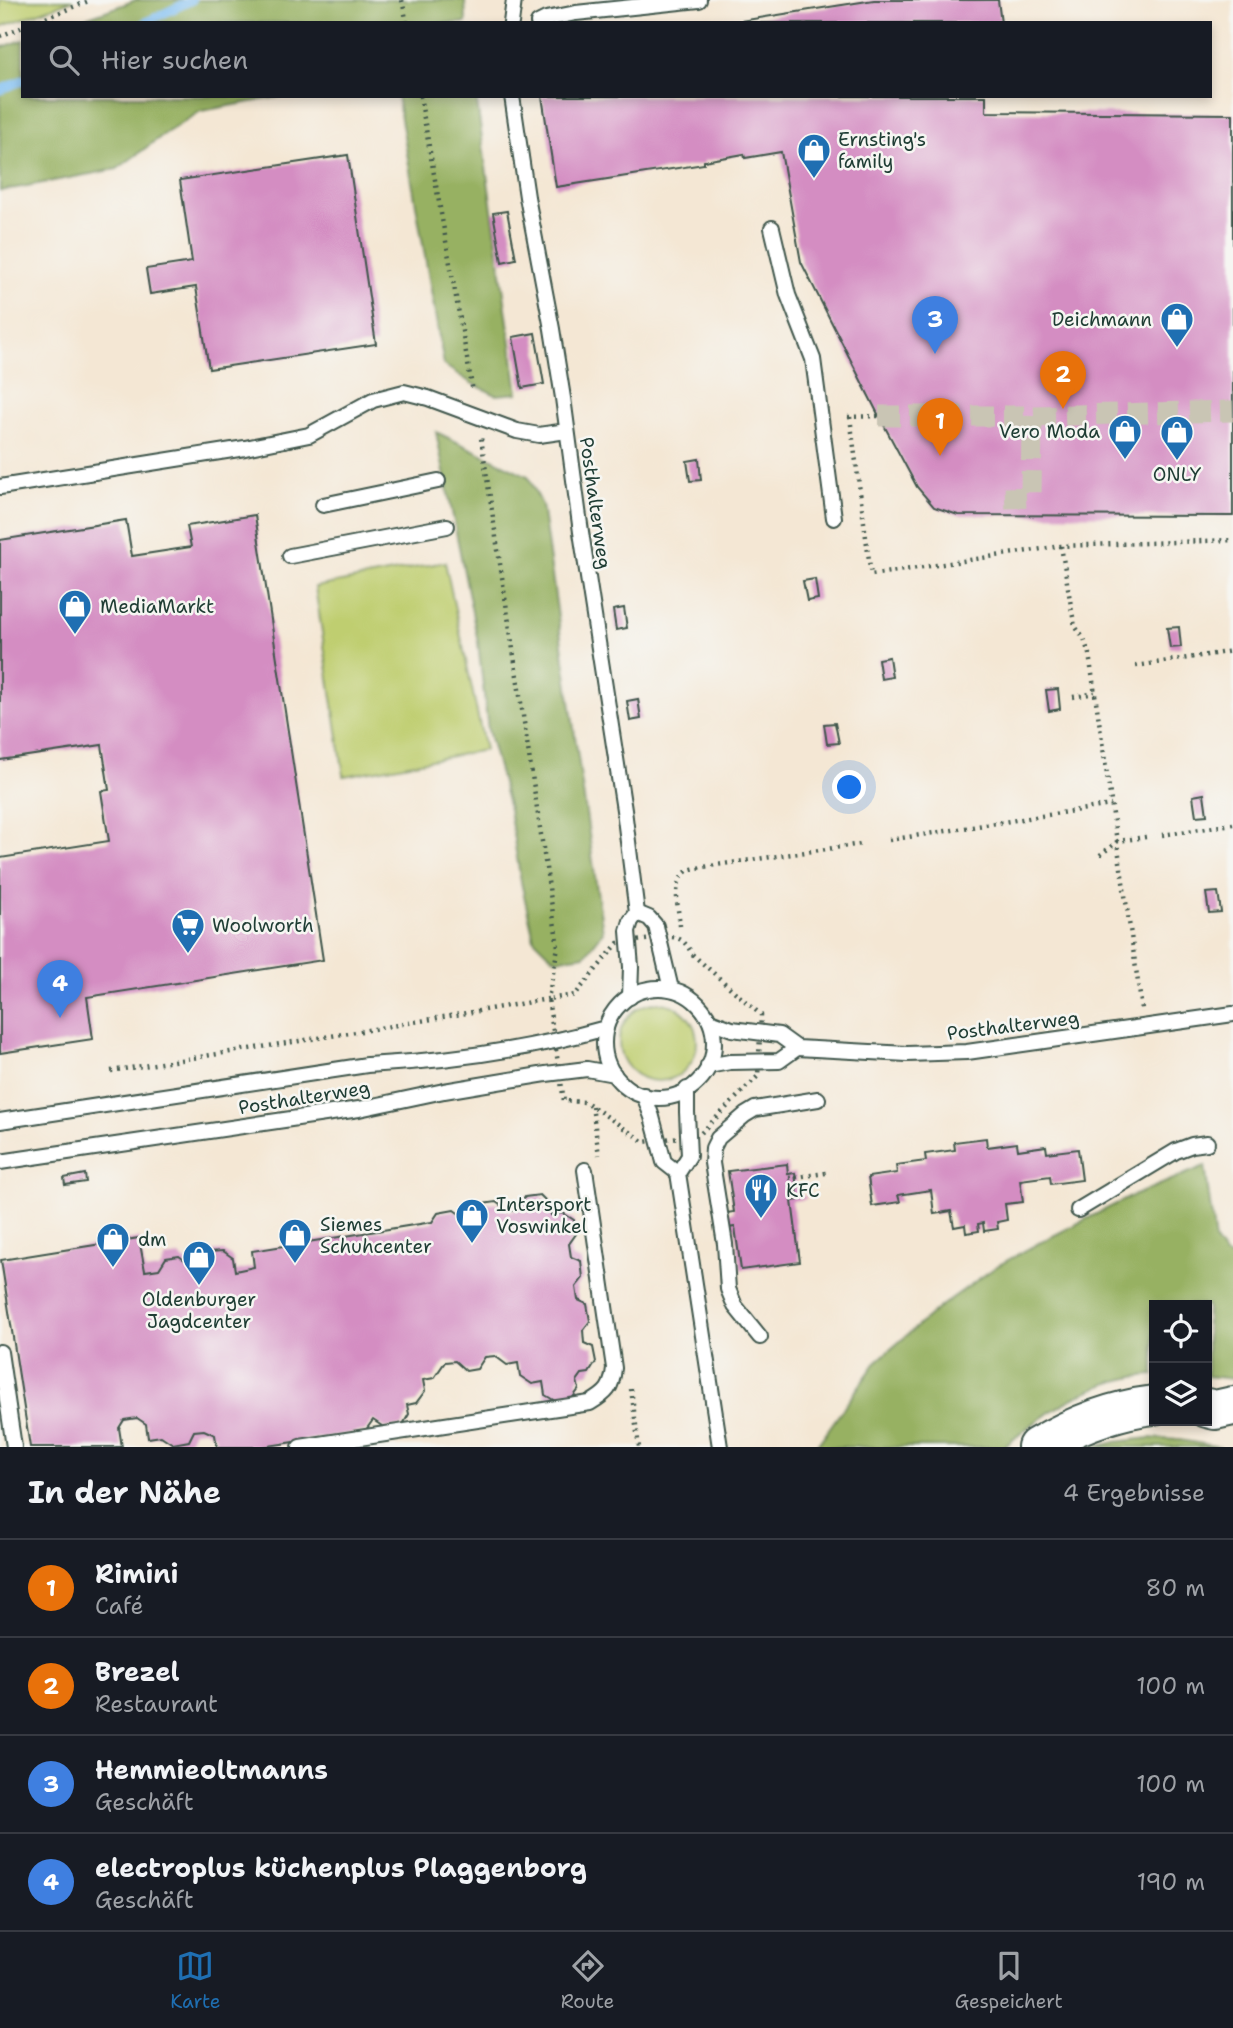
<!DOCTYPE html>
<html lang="de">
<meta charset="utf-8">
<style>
:root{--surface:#171b24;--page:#242831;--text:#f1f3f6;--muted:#9ea1a6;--line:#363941;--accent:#1f6fb2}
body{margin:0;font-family:"Shantell Sans",sans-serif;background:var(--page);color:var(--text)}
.controls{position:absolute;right:21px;bottom:21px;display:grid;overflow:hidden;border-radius:0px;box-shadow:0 4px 10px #0003}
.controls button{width:63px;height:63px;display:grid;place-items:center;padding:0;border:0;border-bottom:2px solid var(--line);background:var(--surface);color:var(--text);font:35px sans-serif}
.you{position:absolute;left:850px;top:788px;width:24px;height:24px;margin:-18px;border:5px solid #fff;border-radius:50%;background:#1a73e8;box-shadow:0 0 0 10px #1a73e833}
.badge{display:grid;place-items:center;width:46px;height:46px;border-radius:50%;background:var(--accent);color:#fff;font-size:23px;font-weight:700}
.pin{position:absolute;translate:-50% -58px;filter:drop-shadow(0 2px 4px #0008)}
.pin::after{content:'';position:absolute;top:37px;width:24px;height:21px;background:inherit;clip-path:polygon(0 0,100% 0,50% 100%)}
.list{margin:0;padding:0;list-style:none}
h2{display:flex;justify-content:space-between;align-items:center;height:91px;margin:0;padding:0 28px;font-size:30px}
h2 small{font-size:23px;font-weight:400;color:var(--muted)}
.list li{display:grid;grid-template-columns:46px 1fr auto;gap:21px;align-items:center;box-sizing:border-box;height:98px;padding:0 28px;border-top:2px solid var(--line)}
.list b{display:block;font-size:26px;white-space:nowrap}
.list p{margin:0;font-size:23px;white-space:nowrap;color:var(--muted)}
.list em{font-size:23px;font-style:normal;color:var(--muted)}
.icon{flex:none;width:38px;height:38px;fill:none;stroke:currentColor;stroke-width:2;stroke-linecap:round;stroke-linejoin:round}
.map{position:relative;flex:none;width:1233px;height:1447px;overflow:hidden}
.search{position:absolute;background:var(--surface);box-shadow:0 4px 10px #0003;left:21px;right:21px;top:21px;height:77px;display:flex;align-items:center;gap:18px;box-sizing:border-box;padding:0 24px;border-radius:0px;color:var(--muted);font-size:26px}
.sheet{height:483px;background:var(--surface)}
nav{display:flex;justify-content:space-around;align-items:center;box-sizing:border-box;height:98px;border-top:2px solid var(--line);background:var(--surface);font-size:19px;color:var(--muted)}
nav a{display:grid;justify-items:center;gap:4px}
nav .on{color:var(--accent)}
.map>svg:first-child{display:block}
.green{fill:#bfce70;stroke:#6f8652;stroke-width:2}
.forest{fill:#97b162;stroke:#5b774b;stroke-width:2}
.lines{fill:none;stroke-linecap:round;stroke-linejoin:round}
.stream{stroke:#7ebef2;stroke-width:9}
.building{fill:#d48dc2}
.pedestrian-tunnel{stroke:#c9c5b4;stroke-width:21;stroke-dasharray:21 10;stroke-linecap:butt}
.service-casing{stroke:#3f564c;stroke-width:18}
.motorway-casing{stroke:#3f564c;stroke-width:42}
.path{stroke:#3f564c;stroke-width:4.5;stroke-dasharray:2 5;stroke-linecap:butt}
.service{stroke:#fff;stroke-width:14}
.motorway{stroke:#fff;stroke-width:38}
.labels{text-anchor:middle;stroke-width:5;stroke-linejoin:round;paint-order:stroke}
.poi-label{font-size:19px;fill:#1f3d34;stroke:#f6f6f2;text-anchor:start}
.street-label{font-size:19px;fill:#1f3d34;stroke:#f6f6f2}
</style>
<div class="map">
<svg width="1233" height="1447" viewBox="0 0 1233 1447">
<rect width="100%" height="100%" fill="#f6f6f2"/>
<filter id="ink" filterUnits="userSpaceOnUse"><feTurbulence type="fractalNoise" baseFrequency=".0143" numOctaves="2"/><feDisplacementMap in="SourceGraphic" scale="14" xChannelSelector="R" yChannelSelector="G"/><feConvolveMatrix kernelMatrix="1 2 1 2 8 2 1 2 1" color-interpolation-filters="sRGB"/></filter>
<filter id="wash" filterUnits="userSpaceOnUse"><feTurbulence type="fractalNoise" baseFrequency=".00686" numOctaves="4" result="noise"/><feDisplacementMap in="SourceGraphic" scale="28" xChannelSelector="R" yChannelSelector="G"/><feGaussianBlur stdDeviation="1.57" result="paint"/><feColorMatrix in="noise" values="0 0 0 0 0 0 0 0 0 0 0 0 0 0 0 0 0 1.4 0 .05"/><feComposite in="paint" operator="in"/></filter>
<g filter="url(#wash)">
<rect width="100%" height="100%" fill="#f4e7d4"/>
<g class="green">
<path d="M 0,0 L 73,0 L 0,27 Z"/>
<path d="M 445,562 L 485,750 L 344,776 L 315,587 Z"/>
<circle cx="658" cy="1042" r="39"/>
</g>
<g class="forest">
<path d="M 136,0 L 465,0 L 466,23 L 72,23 Z"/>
<path d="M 23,40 L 23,96 L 284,96 L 201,111 L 166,133 L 117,169 L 0,191 L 0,48 Z"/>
<path d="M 397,96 L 476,96 L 518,393 L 496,395 L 471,383 L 444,365 Z"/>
<path d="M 436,432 L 528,476 L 542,505 L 603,932 L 585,955 L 557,959 L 551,956 L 534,939 L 521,882 L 509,809 L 488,730 L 478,642 Z"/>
<path d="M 1205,1166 L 1215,1241 L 1225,1255 L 1233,1258 L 1233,1379 L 1207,1376 L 1207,1305 L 1154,1305 L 1154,1375 C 1097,1377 1046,1411 1004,1447 L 816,1447 L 877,1361 L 941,1306 L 997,1266 L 1039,1243 L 1128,1198 Z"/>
<path d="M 1150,1438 L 1179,1440 L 1221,1447 L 1094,1447 L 1116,1442 Z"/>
</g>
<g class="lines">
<g class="stream">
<path d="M 144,23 L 192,0"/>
<path d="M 0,90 L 23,80"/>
</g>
</g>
<g id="blocks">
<g class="building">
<path d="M 874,0 L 998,0 L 1001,23 L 740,23 L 740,21 Z"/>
<path d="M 542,96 L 986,96 L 986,112 L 1233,114 L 1233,516 L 958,515 L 934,507 L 917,487 L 879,416 L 801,262 L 781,152 L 745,158 L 744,154 L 704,161 L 704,164 L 556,187 Z"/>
<path d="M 348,155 L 376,344 L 209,369 L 196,287 L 150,294 L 146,269 L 192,262 L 180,180 Z"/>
<path d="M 507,211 L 516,259 L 502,262 L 493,213 Z"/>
<path d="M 535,333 L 544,384 L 522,388 L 513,337 Z"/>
<path d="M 699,459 L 701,480 L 690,481 L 687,461 Z"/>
<path d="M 255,515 L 323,960 L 87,997 L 93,1039 L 0,1053 L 0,858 L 109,841 L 101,791 L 109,790 L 102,745 L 0,760 L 0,540 L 126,520 L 132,556 L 191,547 L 187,526 Z"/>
<path d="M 815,579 L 818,599 L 807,601 L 803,581 Z"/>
<path d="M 624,608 L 627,628 L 616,630 L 613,610 Z"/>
<path d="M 1179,627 L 1181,647 L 1170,648 L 1167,628 Z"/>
<path d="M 889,657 L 892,677 L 881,679 L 878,659 Z"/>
<path d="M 1058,689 L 1060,709 L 1049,711 L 1046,690 Z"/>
<path d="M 638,699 L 641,719 L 630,721 L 627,701 Z"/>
<path d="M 835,723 L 839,743 L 827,744 L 824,724 Z"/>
<path d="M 1204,794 L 1207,815 L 1196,816 L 1193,796 Z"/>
<path d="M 1218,892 L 1221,912 L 1209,913 L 1206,893 Z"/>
<path d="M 986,1138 L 987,1147 L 1017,1143 L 1018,1150 L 1046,1146 L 1047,1153 L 1078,1149 L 1082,1180 L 1051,1184 L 1050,1176 L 1020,1180 L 1023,1202 L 1005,1204 L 1007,1220 L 997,1222 L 998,1229 L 984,1231 L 983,1223 L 978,1224 L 979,1231 L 966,1233 L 965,1225 L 954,1227 L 951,1211 L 934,1214 L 931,1190 L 898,1195 L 900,1202 L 872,1206 L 868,1177 L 897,1173 L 896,1165 L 926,1161 L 925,1154 L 955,1150 L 954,1142 Z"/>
<path d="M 787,1164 L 788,1174 L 795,1173 L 798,1197 L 806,1196 L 806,1199 L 792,1201 L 800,1262 L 741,1270 L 735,1227 L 728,1228 L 726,1213 L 734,1212 L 728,1171 Z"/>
<path d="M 85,1174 L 86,1182 L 65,1185 L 64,1178 Z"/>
<path d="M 540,1195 L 550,1205 L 551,1215 L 563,1213 L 574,1220 L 576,1234 L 569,1244 L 571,1257 L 581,1261 L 583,1278 L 576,1287 L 578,1300 L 587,1304 L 590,1321 L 583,1330 L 584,1343 L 593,1347 L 596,1362 L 589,1373 L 582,1374 L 577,1381 L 579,1389 L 571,1400 L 557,1402 L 545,1395 L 543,1382 L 532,1384 L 520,1376 L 518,1363 L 507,1365 L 495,1356 L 485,1357 L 477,1369 L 466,1371 L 455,1361 L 445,1362 L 434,1378 L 423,1380 L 425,1391 L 416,1403 L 407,1405 L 409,1414 L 402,1426 L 385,1428 L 373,1420 L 365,1431 L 262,1447 L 217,1447 L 215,1435 L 204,1430 L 194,1431 L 189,1441 L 173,1444 L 161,1436 L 148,1438 L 146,1424 L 137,1418 L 124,1420 L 119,1428 L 122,1447 L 30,1447 L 1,1260 L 139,1238 L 145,1271 L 159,1269 L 166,1258 L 179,1256 L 190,1264 L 203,1261 L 209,1252 L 223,1251 L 233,1258 L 235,1271 L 254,1267 L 252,1251 L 432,1222 L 438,1213 L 454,1210 L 465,1218 L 466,1227 L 477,1225 L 476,1216 L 483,1204 L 496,1202 L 508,1211 L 517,1210 L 525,1197 Z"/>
</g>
</g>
</g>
<g filter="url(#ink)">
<use href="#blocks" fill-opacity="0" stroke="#3f564c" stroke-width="2"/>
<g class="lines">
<g class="pedestrian-tunnel">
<path d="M 879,416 L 1032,416 L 1233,411"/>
<path d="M 1005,498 L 1031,497 L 1032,416"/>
</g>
<defs>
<g id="service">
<path d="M 511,23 L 514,0"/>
<path d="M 538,23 L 546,19 L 576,13 L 699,0"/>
<path d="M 512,96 L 527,197 L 552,329 L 563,398 L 581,532 L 624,810 L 637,913 L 631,921 L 628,931 L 631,967 L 630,997"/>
<path d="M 772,228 L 788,295 L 813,359 L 834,518"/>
<path d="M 0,487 L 245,448 L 309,435 L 373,400 L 404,392 L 428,398 L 517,431 L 539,435 L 567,431"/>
<path d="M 323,505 L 438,481"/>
<path d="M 290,556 L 447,526"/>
<path d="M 637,913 L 649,918 L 656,926 L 671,989"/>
<circle cx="659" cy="1043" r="55"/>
<path d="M 710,1021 L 732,1029 L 779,1035 L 797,1048 L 907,1054 L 967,1052 L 1233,1014"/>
<path d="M 708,1066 L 730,1062 L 779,1061 L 797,1048"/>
<path d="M 687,1089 L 687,1112 L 689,1156 L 678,1173 L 720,1447"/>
<path d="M 644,1095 L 652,1117 L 664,1162 L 678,1173"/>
<path d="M 0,1121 L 367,1065 C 448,1061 528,1050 606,1028"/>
<path d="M 0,1162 L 359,1109 L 444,1091 L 546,1074 L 587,1069 L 614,1074"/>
<path d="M 1078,1210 L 1176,1151 L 1192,1145 L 1207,1143"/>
<path d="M 760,1337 L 735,1306 L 728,1289 L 725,1244 L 712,1163 L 713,1148 L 718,1138 L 745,1115 L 755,1109 L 818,1099"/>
<path d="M 0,1352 L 14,1447"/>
<path d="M 300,1447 L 590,1403 C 607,1393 612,1388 614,1368 L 585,1170"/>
</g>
<g id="motorway">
<path d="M 1207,1408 L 1215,1410 L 1233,1406"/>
<path d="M 1037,1447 C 1074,1425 1112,1410 1154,1405"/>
</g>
</defs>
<use href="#service" class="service-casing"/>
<use href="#motorway" class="motorway-casing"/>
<g class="path">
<path d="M 402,0 L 407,23"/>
<path d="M 33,23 L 91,0"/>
<path d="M 0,36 L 23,27"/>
<path d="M 420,96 L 473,392"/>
<path d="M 848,417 L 879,416"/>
<path d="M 850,417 L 871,575 L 1061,546 L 1233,540"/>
<path d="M 1061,546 L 1072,612 L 1075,626 L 1084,639 L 1089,654 L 1142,1009"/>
<path d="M 1136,666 L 1233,651"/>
<path d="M 1073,697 L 1095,693"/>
<path d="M 1162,835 L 1233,824"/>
<path d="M 889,840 L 1111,805"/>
<path d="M 1100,855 L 1118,841 L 1146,837"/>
<path d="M 680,926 C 679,911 671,883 686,872 C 689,869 693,869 696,868 L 861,844"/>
<path d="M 672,937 C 683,938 687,945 692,954 L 761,1015 L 758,1076 L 700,1134 L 644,1142 L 586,1102 L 564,1101 L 548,999 L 575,995 L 618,943 Z"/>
<path d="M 111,1071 L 362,1031 L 548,999 L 558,947 L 481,438"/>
<path d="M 592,1106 L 599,1155"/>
<path d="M 789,1178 L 826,1173"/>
<path d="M 631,1389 L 639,1447"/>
</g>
<use href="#service" class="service"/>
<use href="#motorway" class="motorway"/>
</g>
</g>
<defs>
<symbol id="shop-pin" viewBox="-11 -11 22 30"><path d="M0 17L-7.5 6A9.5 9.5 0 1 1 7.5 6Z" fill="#1f6fb2" stroke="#f6f6f2"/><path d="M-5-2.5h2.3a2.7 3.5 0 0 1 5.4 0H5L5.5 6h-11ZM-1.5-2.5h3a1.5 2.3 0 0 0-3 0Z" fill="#fff"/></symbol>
<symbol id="supermarket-pin" viewBox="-11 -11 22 30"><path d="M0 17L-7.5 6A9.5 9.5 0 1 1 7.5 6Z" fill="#1f6fb2" stroke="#f6f6f2"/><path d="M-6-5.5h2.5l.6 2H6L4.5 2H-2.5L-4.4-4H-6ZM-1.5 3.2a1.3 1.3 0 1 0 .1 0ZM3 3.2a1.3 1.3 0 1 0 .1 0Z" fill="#fff"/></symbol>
<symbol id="restaurant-pin" viewBox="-11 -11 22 30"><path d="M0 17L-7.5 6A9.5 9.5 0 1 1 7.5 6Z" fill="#1f6fb2" stroke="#f6f6f2"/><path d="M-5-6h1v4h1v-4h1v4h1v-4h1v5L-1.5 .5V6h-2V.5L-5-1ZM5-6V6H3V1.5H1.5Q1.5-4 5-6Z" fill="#fff"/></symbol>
</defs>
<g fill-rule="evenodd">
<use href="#shop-pin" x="795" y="131" width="38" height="52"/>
<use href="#shop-pin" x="1158" y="300" width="38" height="52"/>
<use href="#shop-pin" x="1106" y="412" width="38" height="52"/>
<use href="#shop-pin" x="1158" y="413" width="38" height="52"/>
<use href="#shop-pin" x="56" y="587" width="38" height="52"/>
<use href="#supermarket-pin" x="169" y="906" width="38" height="52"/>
<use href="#restaurant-pin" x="742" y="1171" width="38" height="52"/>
<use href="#shop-pin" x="453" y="1196" width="38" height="52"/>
<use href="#shop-pin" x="276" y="1216" width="38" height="52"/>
<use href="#shop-pin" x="94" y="1220" width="38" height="52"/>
<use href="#shop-pin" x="180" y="1238" width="38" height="52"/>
</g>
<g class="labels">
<g class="poi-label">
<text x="838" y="146">Ernsting's<tspan x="838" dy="22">family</tspan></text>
<text x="1152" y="326" text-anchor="end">Deichmann</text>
<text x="1100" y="438" text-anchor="end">Vero Moda</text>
<text x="1177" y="481" text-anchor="middle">ONLY</text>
<text x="100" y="613">MediaMarkt</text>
<text x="212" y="932">Woolworth</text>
<text x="786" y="1197">KFC</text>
<text x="496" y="1211">Intersport<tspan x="496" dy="22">Voswinkel</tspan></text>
<text x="320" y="1231">Siemes<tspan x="320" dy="22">Schuhcenter</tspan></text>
<text x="138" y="1246">dm</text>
<text x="199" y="1306" text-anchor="middle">Oldenburger<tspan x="199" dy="22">Jagdcenter</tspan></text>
</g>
<g class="street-label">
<text transform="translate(596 503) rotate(82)" y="7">Posthalterweg</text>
<text transform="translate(1013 1025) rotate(-7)" y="7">Posthalterweg</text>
<text transform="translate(304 1097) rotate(-9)" y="7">Posthalterweg</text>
</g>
</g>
</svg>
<div class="controls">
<button><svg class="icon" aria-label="locate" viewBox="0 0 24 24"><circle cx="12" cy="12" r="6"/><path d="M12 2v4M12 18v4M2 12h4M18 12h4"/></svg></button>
<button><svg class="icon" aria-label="layers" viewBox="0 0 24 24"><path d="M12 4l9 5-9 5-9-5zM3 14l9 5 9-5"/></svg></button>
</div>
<div class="you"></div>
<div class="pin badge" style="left:940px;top:456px;background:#e8710a">1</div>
<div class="pin badge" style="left:1063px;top:409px;background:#e8710a">2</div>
<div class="pin badge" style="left:935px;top:354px;background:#3f7fe0">3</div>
<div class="pin badge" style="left:60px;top:1018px;background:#3f7fe0">4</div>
<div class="search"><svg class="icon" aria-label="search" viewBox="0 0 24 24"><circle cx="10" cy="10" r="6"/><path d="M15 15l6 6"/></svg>Hier suchen</div>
</div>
<section class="sheet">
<h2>In der Nähe<small>4 Ergebnisse</small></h2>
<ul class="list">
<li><span class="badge" style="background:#e8710a">1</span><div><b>Rimini</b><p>Café</p></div><em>80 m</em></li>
<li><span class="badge" style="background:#e8710a">2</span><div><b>Brezel</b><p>Restaurant</p></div><em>100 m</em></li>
<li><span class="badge" style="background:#3f7fe0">3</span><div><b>Hemmieoltmanns</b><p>Geschäft</p></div><em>100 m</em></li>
<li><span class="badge" style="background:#3f7fe0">4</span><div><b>electroplus küchenplus Plaggenborg</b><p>Geschäft</p></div><em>190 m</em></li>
</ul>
</section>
<nav>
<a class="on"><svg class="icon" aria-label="map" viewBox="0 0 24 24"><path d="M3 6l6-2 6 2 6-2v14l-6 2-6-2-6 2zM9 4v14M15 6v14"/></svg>Karte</a>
<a><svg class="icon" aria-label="directions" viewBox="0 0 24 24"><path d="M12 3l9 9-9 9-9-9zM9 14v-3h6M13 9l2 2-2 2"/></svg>Route</a>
<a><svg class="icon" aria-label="saved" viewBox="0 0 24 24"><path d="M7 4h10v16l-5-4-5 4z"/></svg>Gespeichert</a>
</nav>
